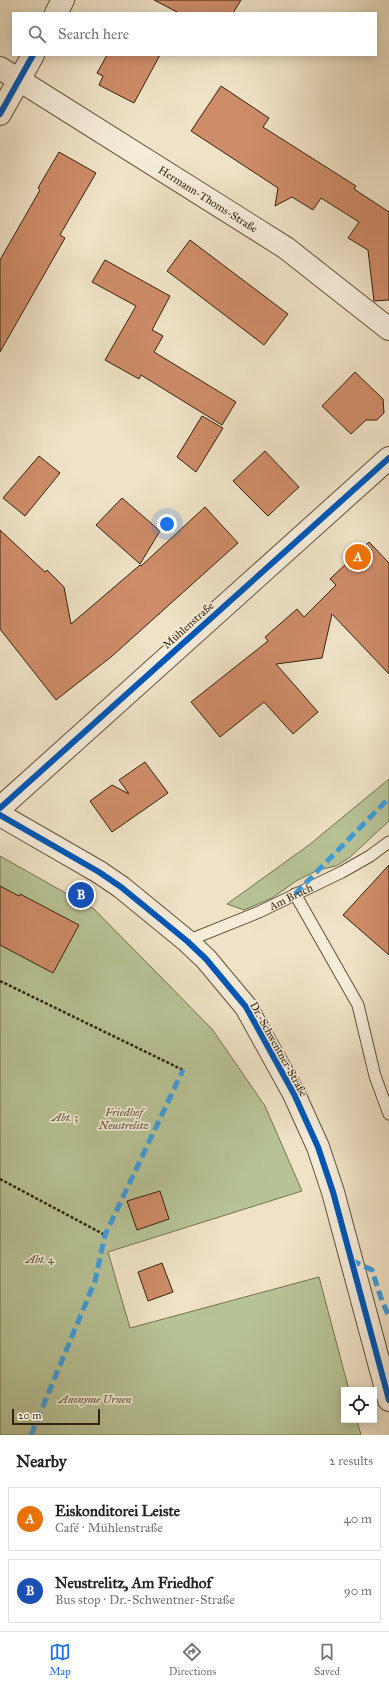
<!DOCTYPE html>
<meta charset="utf-8">
<style>
:root{--surface:#fff;--page:#f2f2f2;--text:#222;--muted:#767676;--line:#e0e0e0;--accent:#1a73e8}
body{margin:0;font-family:"IM FELL Great Primer",serif;background:var(--page);color:var(--text)}
.controls{position:absolute;right:12px;bottom:12px;display:grid;overflow:hidden;border-radius:0px;box-shadow:0 2px 10px #0003}
.controls button{width:36px;height:36px;display:grid;place-items:center;padding:0;border:0;border-bottom:1px solid var(--line);background:var(--surface);color:var(--text);font:20px sans-serif}
.scale{position:absolute;left:12px;bottom:10px;width:88px;box-sizing:border-box;padding-left:4px;border:2px solid #332208;border-top:0;font-size:11px;line-height:14px;white-space:nowrap;color:#332208;-webkit-text-stroke:3px #f5ecda;paint-order:stroke}
.you{position:absolute;left:167px;top:524px;width:14px;height:14px;margin:-10px;border:3px solid #fff;border-radius:50%;background:#1a73e8;box-shadow:0 0 0 6px #1a73e833}
.badge{display:grid;place-items:center;width:26px;height:26px;border-radius:50%;background:var(--accent);color:#fff;font-size:13px;font-weight:700}
.pin{position:absolute;translate:-50% -50%;border:2px solid #fff;box-shadow:0 1px 4px #0006}
.list{margin:0;padding:0;list-style:none}
h2{display:flex;justify-content:space-between;align-items:center;height:52px;margin:0;padding:0 16px;font-size:17px}
h2 small{font-size:13px;font-weight:400;color:var(--muted)}
.list li{display:grid;grid-template-columns:26px 1fr auto;gap:12px;align-items:center;box-sizing:border-box;height:64px;margin:0 8px 8px;padding:0 8px;border:1px solid var(--line);border-radius:0px}
.list b{display:block;font-size:15px;white-space:nowrap}
.list p{margin:0;font-size:13px;white-space:nowrap;color:var(--muted)}
.list em{font-size:13px;font-style:normal;color:var(--muted)}
.icon{flex:none;width:22px;height:22px;fill:none;stroke:currentColor;stroke-width:2;stroke-linecap:round;stroke-linejoin:round}
.map{position:relative;flex:none;width:389px;height:1435px;overflow:hidden}
.search{position:absolute;background:var(--surface);box-shadow:0 2px 10px #0003;left:12px;right:12px;top:12px;height:44px;display:flex;align-items:center;gap:10px;box-sizing:border-box;padding:0 14px;border-radius:0px;color:var(--muted);font-size:15px}
.sheet{height:196px;background:var(--surface)}
nav{display:flex;justify-content:space-around;align-items:center;box-sizing:border-box;height:56px;border-top:1px solid var(--line);background:var(--surface);font-size:11px;color:var(--muted)}
nav a{display:grid;justify-items:center;gap:2px}
nav .on{color:var(--accent)}
.map>svg:first-child{display:block}
.green{fill:#b7c396;stroke:#75724f}
.building{fill:#ce8c69;stroke:#332208}
.lines{fill:none;stroke-linecap:round;stroke-linejoin:round}
.service-casing{stroke:#625238;stroke-width:13}
.minor-casing{stroke:#625238;stroke-width:24}
.path{stroke:#332208;stroke-width:2.5;stroke-dasharray:3 2;stroke-linecap:butt}
.service{stroke:#f5ecda;stroke-width:11}
.minor{stroke:#f5ecda;stroke-width:22}
.quiet{stroke:#3e9cdd;stroke-width:5;stroke-dasharray:10 5;stroke-linecap:butt}
.cycleway-casing{stroke:#f5ecda;stroke-width:8}
.cycleway{stroke:#0057b8;stroke-width:6}
.labels{text-anchor:middle;stroke-width:3.5;stroke-linejoin:round;paint-order:stroke}
.street-label{font-size:11px;fill:#332208;stroke:#f5ecda}
.park-label{font-size:11px;font-style:italic;fill:#5b5233;stroke:#f5ecda}
</style>
<div class="map">
<svg width="389" height="1435" viewBox="0 0 389 1435">
<rect width="100%" height="100%" fill="#efe2c6"/>
<filter id="stains"><feTurbulence type="fractalNoise" baseFrequency=".005" numOctaves="4"/><feColorMatrix values="0 0 0 0 .2 0 0 0 0 .09 0 0 0 0 .02 0 0 0 .5 -.17"/></filter>
<radialGradient id="worn" r=".72"><stop offset=".6" stop-color="#630" stop-opacity="0"/><stop offset="1" stop-color="#630" stop-opacity=".3"/></radialGradient>
<g class="green">
<path d="M 389,779 L 389,821 L 349,858 L 336,866 L 318,870 L 296,881 L 272,898 L 244,910 L 227,904 L 309,845 Z"/>
<path d="M 0,856 L 94,909 L 212,1029 L 265,1106 L 302,1191 L 108,1252 L 130,1328 L 319,1277 L 349,1390 L 344,1390 L 344,1420 L 357,1420 L 361,1435 L 0,1435 Z"/>
</g>
<g class="building">
<path d="M 154,0 L 241,0 L 233,13 L 179,13 Z"/>
<path d="M 107,55 L 160,55 L 134,103 L 99,85 L 103,76 L 97,73 Z"/>
<path d="M 221,86 L 269,118 L 263,127 L 356,186 L 354,189 L 389,212 L 389,300 L 374,301 L 368,250 L 348,238 L 359,222 L 321,198 L 313,210 L 292,197 L 275,206 L 278,188 L 191,131 Z"/>
<path d="M 59,152 L 96,173 L 60,235 L 65,238 L 0,352 L 0,260 L 40,190 L 38,188 Z"/>
<path d="M 190,240 L 288,314 L 264,345 L 167,271 Z"/>
<path d="M 105,260 L 170,296 L 152,330 L 163,336 L 154,352 L 236,402 L 222,425 L 141,375 L 139,379 L 105,360 L 136,306 L 92,282 Z"/>
<path d="M 355,372 L 383,399 L 384,413 L 377,420 L 366,420 L 351,434 L 322,406 Z"/>
<path d="M 202,416 L 223,428 L 196,472 L 177,457 Z"/>
<path d="M 265,451 L 299,487 L 268,516 L 233,481 Z"/>
<path d="M 39,456 L 60,473 L 25,516 L 3,498 Z"/>
<path d="M 122,498 L 160,531 L 140,564 L 96,525 Z"/>
<path d="M 205,507 L 238,543 L 111,657 L 56,700 L 0,629 L 0,530 L 45,572 L 47,570 L 64,587 L 71,624 L 140,565 L 141,566 Z"/>
<path d="M 369,542 L 389,563 L 389,674 L 332,614 L 322,658 L 276,664 L 318,712 L 293,734 L 264,702 L 220,737 L 191,702 L 268,641 L 265,637 L 297,609 L 304,617 L 336,585 L 330,579 Z"/>
<path d="M 145,762 L 168,793 L 112,832 L 90,801 L 112,785 L 129,794 L 119,780 Z"/>
<path d="M 389,865 L 389,955 L 343,915 Z"/>
<path d="M 0,886 L 19,896 L 20,894 L 79,925 L 53,973 L 0,945 Z"/>
<path d="M 160,1191 L 169,1219 L 137,1230 L 127,1201 Z"/>
<path d="M 162,1263 L 173,1292 L 148,1301 L 138,1272 Z"/>
</g>
<g class="lines">
<defs>
<g id="service">
<path d="M 295,894 L 358,1005 L 375,1076 L 389,1114"/>
<path id="s1" d="M 187,941 L 259,912 L 342,872 L 370,856 L 389,842"/>
</g>
<g id="minor">
<path d="M 56,13 L 63,0"/>
<path id="s2" d="M 0,68 L 286,248 L 389,329"/>
<path d="M 0,114 L 33,55"/>
<path d="M 0,808 L 389,458"/>
<path d="M 0,815 L 99,872 L 121,887 L 187,941 L 206,959 L 246,1007 L 294,1094 L 318,1147 L 333,1192 L 389,1400"/>
</g>
</defs>
<use href="#service" class="service-casing"/>
<use href="#minor" class="minor-casing"/>
<g class="path">
<path d="M 0,981 L 183,1070"/>
<path d="M 0,1179 L 105,1235"/>
</g>
<use href="#service" class="service"/>
<use href="#minor" class="minor"/>
<g class="quiet">
<path d="M 295,894 L 389,798"/>
<path d="M 351,1260 L 372,1270 L 381,1298 L 389,1317"/>
<path d="M 31,1435 L 95,1281 L 105,1235 L 183,1070"/>
</g>
<defs>
<g id="cycleway">
<path d="M 0,114 L 33,55"/>
<path d="M 0,808 L 389,458"/>
<path d="M 0,815 L 99,872 L 121,887 L 187,941 L 206,959 L 246,1007 L 294,1094 L 318,1147 L 333,1192 L 389,1400"/>
</g>
</defs>
<use href="#cycleway" class="cycleway-casing"/>
<use href="#cycleway" class="cycleway"/>
</g>
<g class="labels">
<g class="street-label">
<text dy="4" stroke="none"><textPath href="#s2" startOffset="246">Hermann-Thoms-Straße</textPath></text>
<text transform="translate(188 625) rotate(-42)" y="4">Mühlenstraße</text>
<text dy="4" stroke="none"><textPath href="#s1" startOffset="113">Am Bruch</textPath></text>
<text transform="translate(279 1049) rotate(61)" y="4">Dr.-Schwentner-Straße</text>
</g>
<g class="park-label">
<text x="124" y="1116">Friedhof<tspan x="124" dy="13">Neustrelitz</tspan></text>
<text x="65" y="1121">Abt. 3</text>
<text x="40" y="1263">Abt. 4</text>
<text x="95" y="1403">Anonyme Urnen</text>
</g>
</g>
<rect width="100%" height="100%" filter="url(#stains)"/>
<rect width="100%" height="100%" fill="url(#worn)"/>
</svg>
<div class="controls">
<button><svg class="icon" aria-label="locate" viewBox="0 0 24 24"><circle cx="12" cy="12" r="6"/><path d="M12 2v4M12 18v4M2 12h4M18 12h4"/></svg></button>
</div>
<div class="scale">20 m</div>
<div class="you"></div>
<div class="pin badge" style="left:358px;top:557px;background:#e8710a">A</div>
<div class="pin badge" style="left:81px;top:895px;background:#1a4fb4">B</div>
<div class="search"><svg class="icon" aria-label="search" viewBox="0 0 24 24"><circle cx="10" cy="10" r="6"/><path d="M15 15l6 6"/></svg>Search here</div>
</div>
<section class="sheet">
<h2>Nearby<small>2 results</small></h2>
<ul class="list">
<li><span class="badge" style="background:#e8710a">A</span><div><b>Eiskonditorei Leiste</b><p>Café · Mühlenstraße</p></div><em>40 m</em></li>
<li><span class="badge" style="background:#1a4fb4">B</span><div><b>Neustrelitz, Am Friedhof</b><p>Bus stop · Dr.-Schwentner-Straße</p></div><em>90 m</em></li>
</ul>
</section>
<nav>
<a class="on"><svg class="icon" aria-label="map" viewBox="0 0 24 24"><path d="M3 6l6-2 6 2 6-2v14l-6 2-6-2-6 2zM9 4v14M15 6v14"/></svg>Map</a>
<a><svg class="icon" aria-label="directions" viewBox="0 0 24 24"><path d="M12 3l9 9-9 9-9-9zM9 14v-3h6M13 9l2 2-2 2"/></svg>Directions</a>
<a><svg class="icon" aria-label="saved" viewBox="0 0 24 24"><path d="M7 4h10v16l-5-4-5 4z"/></svg>Saved</a>
</nav>
